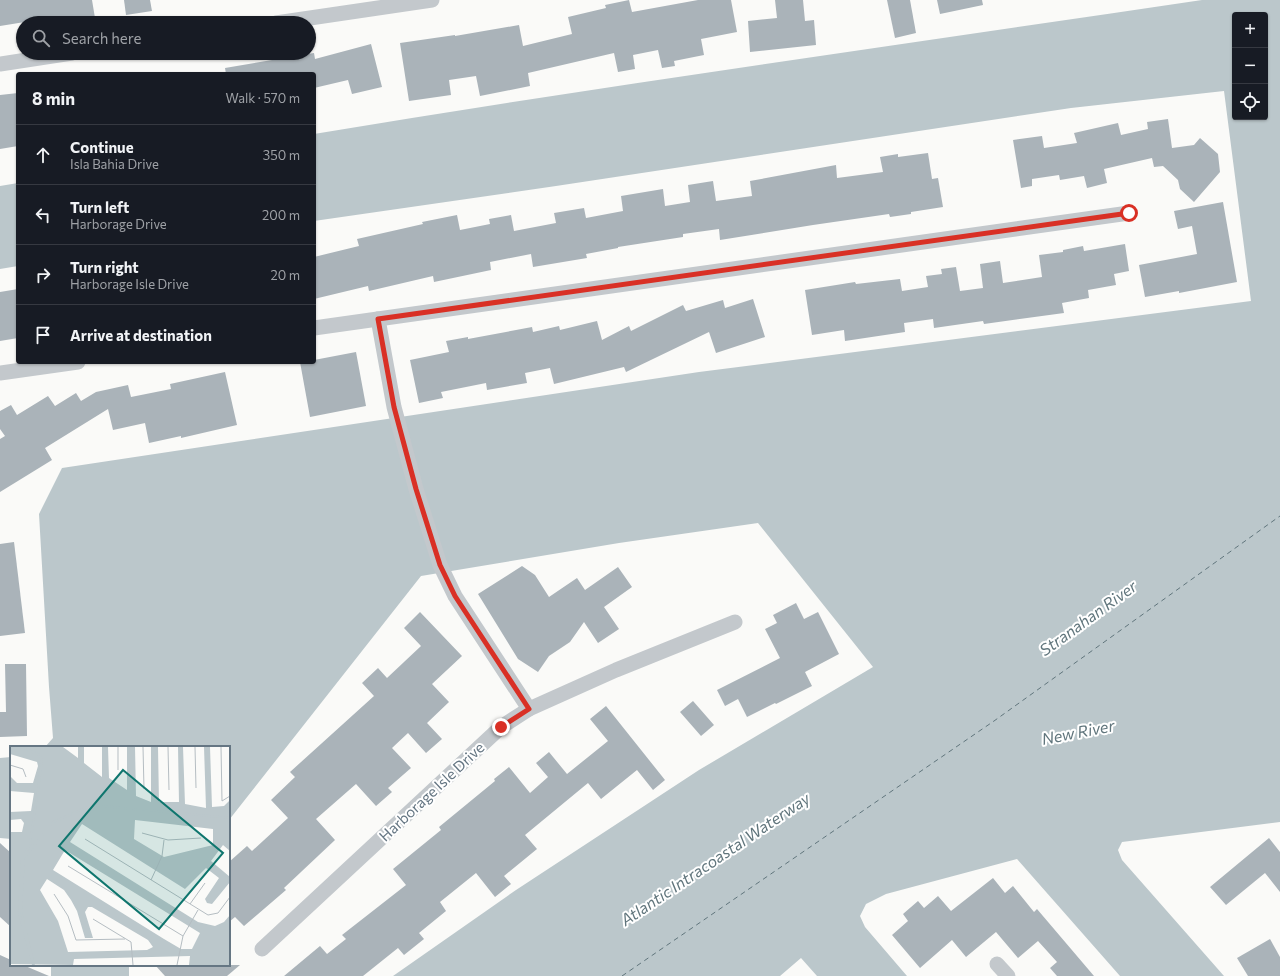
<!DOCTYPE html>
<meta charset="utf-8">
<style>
:root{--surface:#171b24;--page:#242831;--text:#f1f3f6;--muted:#9ea1a6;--line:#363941}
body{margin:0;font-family:Commissioner,sans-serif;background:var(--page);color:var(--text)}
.controls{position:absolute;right:12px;top:12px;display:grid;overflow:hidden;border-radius:4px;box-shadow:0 1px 3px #0004}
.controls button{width:36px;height:36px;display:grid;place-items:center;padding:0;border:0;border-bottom:1px solid var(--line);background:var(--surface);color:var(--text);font:20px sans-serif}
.stop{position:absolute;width:12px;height:12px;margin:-9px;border:3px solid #d93025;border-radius:50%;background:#fff}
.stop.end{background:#d93025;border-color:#fff;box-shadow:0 1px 4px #0008}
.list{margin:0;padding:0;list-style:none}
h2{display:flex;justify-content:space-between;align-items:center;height:52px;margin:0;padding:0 16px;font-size:17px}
h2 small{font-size:13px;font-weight:400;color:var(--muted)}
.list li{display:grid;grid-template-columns:26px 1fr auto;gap:12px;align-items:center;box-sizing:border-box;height:60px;padding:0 16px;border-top:1px solid var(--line)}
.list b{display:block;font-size:15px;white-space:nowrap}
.list p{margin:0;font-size:13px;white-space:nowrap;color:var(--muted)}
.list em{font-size:13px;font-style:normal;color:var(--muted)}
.icon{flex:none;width:22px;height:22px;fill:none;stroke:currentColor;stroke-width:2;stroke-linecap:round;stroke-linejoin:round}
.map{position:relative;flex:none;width:1280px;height:976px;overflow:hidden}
.search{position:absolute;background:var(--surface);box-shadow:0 1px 3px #0004;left:16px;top:16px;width:300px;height:44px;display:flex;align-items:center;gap:10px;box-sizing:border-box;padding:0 14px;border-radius:22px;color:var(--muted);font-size:15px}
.panel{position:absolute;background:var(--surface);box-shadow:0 1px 3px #0004;left:16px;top:72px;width:300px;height:292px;border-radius:4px}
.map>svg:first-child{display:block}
.water{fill:#bbc7cb;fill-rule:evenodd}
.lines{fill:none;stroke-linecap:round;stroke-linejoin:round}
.ferry{stroke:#60757c;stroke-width:1;stroke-dasharray:5 4;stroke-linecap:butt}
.building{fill:#aab3b9}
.minor{stroke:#c3c8cc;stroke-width:15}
.route{stroke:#d93025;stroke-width:5}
.labels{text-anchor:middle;stroke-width:4;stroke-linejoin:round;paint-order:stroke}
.street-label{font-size:15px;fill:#657683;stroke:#fff}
.water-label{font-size:16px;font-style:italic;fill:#60757c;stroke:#fff}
.inset-river{fill:none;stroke:#bbc7cb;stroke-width:2}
.inset-road{fill:none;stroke:#b5bdc2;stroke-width:1}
.view{fill:#0f766e;fill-opacity:0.15;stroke:#0f766e;stroke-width:2}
.inset-edge{fill:none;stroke:#657683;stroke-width:2}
</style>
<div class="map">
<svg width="1280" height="976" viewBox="0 0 1280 976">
<rect width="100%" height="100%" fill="#fafaf8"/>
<g class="water">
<path d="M 1202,0 L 1280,0 L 1280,822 L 1122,842 L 1118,850 L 1122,860 L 1224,976 L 1120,976 L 1017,859 L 886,894 L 866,904 L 860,916 L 865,927 L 907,976 L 817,976 L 801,958 L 780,976 L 393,976 L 516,890 L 699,770 L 873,667 L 758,523 L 619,543 L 421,576 L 229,820 L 229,747 L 45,747 L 53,738 L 49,687 L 39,514 L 62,468 L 699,372 L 1251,301 L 1224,91 L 1071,108 L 556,186 L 314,221 L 314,134 C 609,85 906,44 1202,0 ZM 1235,15 L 1265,15 L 1265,117 L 1235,117 Z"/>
<path d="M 18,183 L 18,266 L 0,269 L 0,186 Z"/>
<path d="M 11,757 L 11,839 L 0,838 L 0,758 Z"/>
<rect x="51" y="965" width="78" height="11"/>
</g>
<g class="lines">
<path class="ferry" d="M 622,976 L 994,721 L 1280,516"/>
</g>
<g class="building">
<path d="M 0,0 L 92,0 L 95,18 L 58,23 L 32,23 L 31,21 L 0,26 Z"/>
<path d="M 124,0 L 150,0 L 152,11 L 126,15 Z"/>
<path d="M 629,0 L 632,12 L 698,0 L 731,0 L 737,32 L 701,39 L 704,55 L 674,61 L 675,66 L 662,68 L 658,50 L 633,55 L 635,69 L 618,72 L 614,53 L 528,73 L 530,86 L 480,96 L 476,76 L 449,80 L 451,95 L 409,101 L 400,43 L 455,35 L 455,36 L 519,25 L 523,46 L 572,34 L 568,17 L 606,8 L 605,5 Z"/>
<path d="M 775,0 L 803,0 L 805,21 L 814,20 L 816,45 L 750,52 L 748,21 L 777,18 Z"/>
<path d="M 887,0 L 910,0 L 916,33 L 895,38 Z"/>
<path d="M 937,0 L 982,0 L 983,5 L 940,14 Z"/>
<path d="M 371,44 L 382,87 L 352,94 L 348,80 L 314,88 L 314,74 L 226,74 L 225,68 L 314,53 L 315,59 Z"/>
<path d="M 18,93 L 18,146 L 0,149 L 0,95 Z"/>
<path d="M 1168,119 L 1172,148 L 1194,145 L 1200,138 L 1218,154 L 1220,172 L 1194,202 L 1180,189 L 1178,180 L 1163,166 L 1154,167 L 1152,158 L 1104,169 L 1107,183 L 1087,188 L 1084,176 L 1060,180 L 1059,175 L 1032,179 L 1032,186 L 1021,188 L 1013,140 L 1042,136 L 1044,148 L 1077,143 L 1074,133 L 1118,123 L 1121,135 L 1148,129 L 1147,122 Z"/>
<path d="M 928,153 L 932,179 L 938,178 L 943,207 L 911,212 L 911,214 L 890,217 L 889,214 L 813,225 L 720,240 L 719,229 L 683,234 L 683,237 L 618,247 L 618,248 L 586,254 L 587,258 L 533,267 L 531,254 L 490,262 L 491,270 L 434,282 L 433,276 L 369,291 L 368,286 L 314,299 L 314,257 L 359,246 L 357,239 L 423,224 L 422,222 L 457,215 L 460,230 L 490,224 L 489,219 L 511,215 L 514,231 L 556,223 L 554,213 L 584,208 L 586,218 L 623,211 L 621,196 L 663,189 L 665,206 L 690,202 L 688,185 L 713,181 L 716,201 L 752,196 L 750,181 L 836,165 L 837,178 L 883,172 L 880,157 L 898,154 L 898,157 Z"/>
<path d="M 1223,202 L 1237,282 L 1179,293 L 1179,291 L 1145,297 L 1139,265 L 1197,254 L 1192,226 L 1178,229 L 1174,211 Z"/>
<path d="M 1125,244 L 1129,271 L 1114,274 L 1116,285 L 1088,290 L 1089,298 L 1062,303 L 1064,313 L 984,324 L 983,321 L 934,328 L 933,319 L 904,323 L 905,332 L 845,341 L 844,330 L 812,335 L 805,290 L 855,282 L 856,284 L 900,279 L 902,291 L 928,287 L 926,276 L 942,274 L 941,269 L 956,267 L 960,291 L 983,288 L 980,264 L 1000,261 L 1003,283 L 1042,277 L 1039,255 L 1063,252 L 1063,250 L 1083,246 L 1084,251 Z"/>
<path d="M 18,289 L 18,338 L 0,341 L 0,292 Z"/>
<path d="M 753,299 L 765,337 L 716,353 L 709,332 L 626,372 L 624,367 L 554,384 L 550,368 L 525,373 L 527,383 L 487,390 L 486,383 L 441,392 L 443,398 L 419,403 L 410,360 L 449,352 L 446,341 L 468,337 L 468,339 L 532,327 L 533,332 L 559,326 L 560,330 L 597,321 L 602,340 L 629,326 L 631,331 L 683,305 L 686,311 L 723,300 L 725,308 Z"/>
<path d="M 356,352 L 366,406 L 310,417 L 300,362 L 314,362 L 314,360 Z"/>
<path d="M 225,372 L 237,425 L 181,438 L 181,436 L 149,443 L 145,423 L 113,430 L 108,409 L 45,448 L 52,460 L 0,492 L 0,439 L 5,436 L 0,429 L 0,411 L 11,405 L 17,415 L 48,396 L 55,406 L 76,393 L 81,401 L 96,392 L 128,385 L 131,397 L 171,389 L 170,384 Z"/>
<path d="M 14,542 L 25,633 L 0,636 L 0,544 Z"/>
<path d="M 522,566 L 535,575 L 549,597 L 577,578 L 585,590 L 618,567 L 632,587 L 604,607 L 619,629 L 598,643 L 584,622 L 570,642 L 549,656 L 538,672 L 518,659 L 478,594 Z"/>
<path d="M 796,603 L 804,619 L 818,612 L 839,654 L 805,672 L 812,686 L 776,704 L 775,703 L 747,717 L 738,699 L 725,706 L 717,690 L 780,658 L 765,629 L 777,623 L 773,615 Z"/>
<path d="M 420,612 L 462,656 L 432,684 L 449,702 L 427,723 L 442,739 L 426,753 L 408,733 L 392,748 L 411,768 L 388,788 L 392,792 L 376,806 L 356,784 L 316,819 L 335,840 L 284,888 L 286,890 L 244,926 L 235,917 L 229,922 L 229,862 L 247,846 L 252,851 L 288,818 L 271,800 L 295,777 L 290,772 L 374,696 L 362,683 L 378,668 L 387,678 L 421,646 L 404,628 Z"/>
<path d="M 5,664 L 26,664 L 27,736 L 0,737 L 0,712 L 6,712 Z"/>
<path d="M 693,701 L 714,725 L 701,736 L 680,712 Z"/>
<path d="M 606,706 L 665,780 L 653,790 L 637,770 L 601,799 L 588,783 L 525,835 L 537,849 L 504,876 L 511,884 L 495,897 L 476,873 L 440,902 L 446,911 L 419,933 L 424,939 L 404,955 L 398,948 L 363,976 L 284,976 L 320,946 L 327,954 L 346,939 L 342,935 L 406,885 L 393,869 L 441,830 L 439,827 L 495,781 L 494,779 L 509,767 L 530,793 L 548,777 L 536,763 L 549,752 L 567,774 L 608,741 L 590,719 Z"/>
<path d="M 1269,838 L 1280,852 L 1280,892 L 1265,873 L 1226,905 L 1210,887 Z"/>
<path d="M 0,843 L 11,853 L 11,927 L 0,917 Z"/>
<path d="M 993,878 L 1005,893 L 1013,886 L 1034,912 L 1037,909 L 1094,976 L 1057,976 L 1050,968 L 1057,962 L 1038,941 L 1018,958 L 996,932 L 966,957 L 952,940 L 920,968 L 892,935 L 908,921 L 903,914 L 918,901 L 924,908 L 938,896 L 951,911 Z"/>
<path d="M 1270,939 L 1280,957 L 1280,976 L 1248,976 L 1237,958 Z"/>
<path d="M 0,955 L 11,960 L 11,965 L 23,965 L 49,976 L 0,976 Z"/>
<path d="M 155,965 L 240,965 L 227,976 L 165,976 Z"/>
</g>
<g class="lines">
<g class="minor">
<path d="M 276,23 L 432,0"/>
<path d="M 0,64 L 72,53"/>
<path d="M 378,319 L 394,407 L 416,489 L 440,565 L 455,596 L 529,709"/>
<path d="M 314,328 L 1129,213"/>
<path d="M 0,373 L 78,362"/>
<path d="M 262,949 L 501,727 L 529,709 L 616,670 L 735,622"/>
<path d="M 997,964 L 1008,976"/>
</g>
</g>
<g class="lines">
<path class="route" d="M 501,727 L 529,709 L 455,596 L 440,565 L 416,489 L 394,407 L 378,319 L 1129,213"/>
</g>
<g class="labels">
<g class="street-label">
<text transform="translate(432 792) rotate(-43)" y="5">Harborage Isle Drive</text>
</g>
<g class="water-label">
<text transform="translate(1088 618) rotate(-36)" y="6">Stranahan River</text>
<text transform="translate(1078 732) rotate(-11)" y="6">New River</text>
<text transform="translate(715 859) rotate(-34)" y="6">Atlantic Intracoastal Waterway</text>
</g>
</g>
<g transform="translate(10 746)">
<rect width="220" height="220" fill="#fafaf8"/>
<path d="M 0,1 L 53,1 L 68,12 L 68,1 L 74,1 L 74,17 L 92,31 L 92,1 L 98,1 L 99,32 L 117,44 L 117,1 L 125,1 L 126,50 L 141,56 L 141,1 L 148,1 L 149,56 L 169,56 L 168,1 L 173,1 L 175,58 L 196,62 L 194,1 L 200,1 L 202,61 L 214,60 L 220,54 L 220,105 L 213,99 L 201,115 L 220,131 L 220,136 L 202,158 L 197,157 L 195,153 L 209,132 L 196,122 L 175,143 L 72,78 L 60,96 L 188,176 L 205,180 L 214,176 L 220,169 L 220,219 L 179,219 L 180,210 L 64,213 L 63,219 L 0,218 L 0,86 L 12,86 L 14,77 L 11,73 L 0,74 L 0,66 L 21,65 L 24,47 L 0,45 L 0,30 L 7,37 L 23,37 L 28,20 L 27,16 L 0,8 ZM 125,74 L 203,83 L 203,99 L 154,111 L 124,93 ZM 55,104 L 190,187 L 182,203 L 171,203 L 154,193 L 43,124 ZM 37,133 L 54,144 L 61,154 L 67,165 L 75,192 L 83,192 L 75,166 L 78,161 L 82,161 L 138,194 L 143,201 L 137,204 L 58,206 L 48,175 L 30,144 Z" fill="#bbc7cb" fill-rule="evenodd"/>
<path class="inset-river" d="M 11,1 L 30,9 L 32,15 L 20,99 L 12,112 L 9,167 L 23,219M 24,219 L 11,166 L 14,112 L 43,76 L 82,59 L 220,72"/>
<path class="inset-road" d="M 108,1 L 108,24M 133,1 L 134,43M 158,1 L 159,44M 185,1 L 186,42M 211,1 L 212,55 L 220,50M 0,19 L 13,23 L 16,31M 132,87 L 158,94 L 191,92M 75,93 L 198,169 L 208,167 L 220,151M 58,120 L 173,190M 141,134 L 152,110 L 154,94M 44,148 L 58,170 L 66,194 L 115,193M 180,158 L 195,137M 83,173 L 121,196 L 123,219M 167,219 L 173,190 L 188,164"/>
<path class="view" d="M 113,24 L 213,107 L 149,183 L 49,100 Z"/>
<rect width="220" height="220" class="inset-edge"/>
</g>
</svg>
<div class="controls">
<button>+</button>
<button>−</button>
<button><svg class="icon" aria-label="locate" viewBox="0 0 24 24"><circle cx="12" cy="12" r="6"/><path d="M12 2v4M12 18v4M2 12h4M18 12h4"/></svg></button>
</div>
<div class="stop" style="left:1129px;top:213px"></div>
<div class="stop end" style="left:501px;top:727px"></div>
<div class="search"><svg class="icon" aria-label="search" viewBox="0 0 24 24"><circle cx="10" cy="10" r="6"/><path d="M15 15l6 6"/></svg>Search here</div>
<section class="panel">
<h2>8 min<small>Walk · 570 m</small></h2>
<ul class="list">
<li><svg class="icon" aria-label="ahead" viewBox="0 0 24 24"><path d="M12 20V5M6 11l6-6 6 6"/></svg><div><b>Continue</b><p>Isla Bahia Drive</p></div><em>350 m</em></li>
<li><svg class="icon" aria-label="left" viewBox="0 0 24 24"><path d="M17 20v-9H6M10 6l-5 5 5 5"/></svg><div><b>Turn left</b><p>Harborage Drive</p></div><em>200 m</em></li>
<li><svg class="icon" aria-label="right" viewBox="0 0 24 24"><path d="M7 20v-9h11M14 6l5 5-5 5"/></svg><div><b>Turn right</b><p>Harborage Isle Drive</p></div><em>20 m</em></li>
<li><svg class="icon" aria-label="arrive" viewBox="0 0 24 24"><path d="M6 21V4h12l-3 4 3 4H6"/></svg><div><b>Arrive at destination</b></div></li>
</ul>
</section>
</div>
